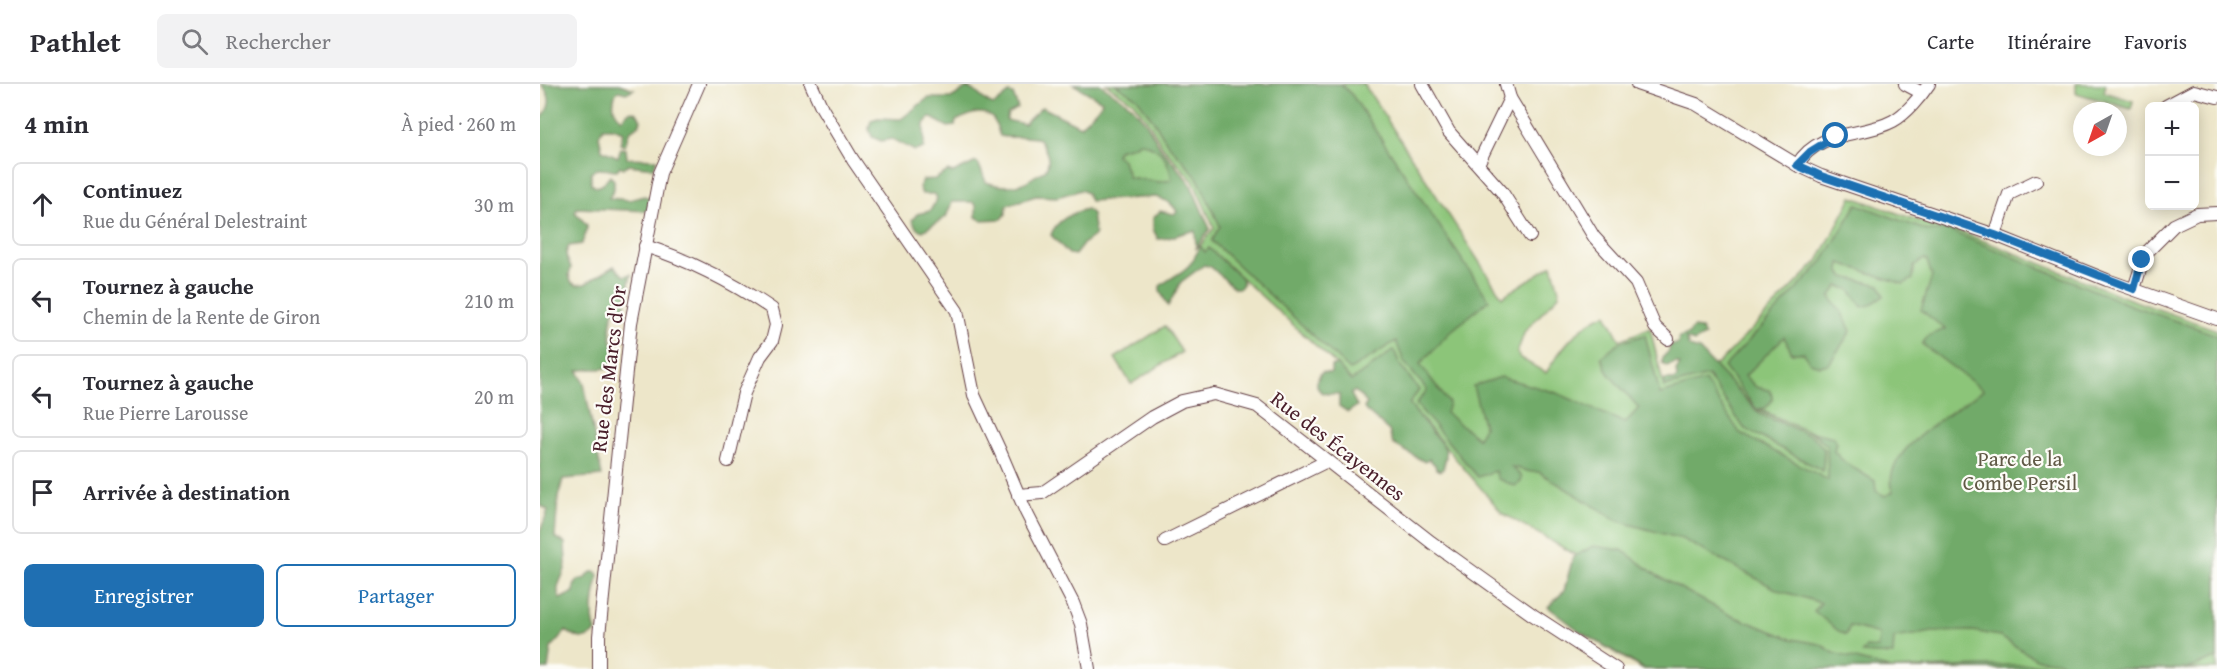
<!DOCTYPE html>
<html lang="fr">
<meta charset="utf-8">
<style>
:root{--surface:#fff;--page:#f2f2f3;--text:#2b2b33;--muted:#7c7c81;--line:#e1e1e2;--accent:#1f6fb2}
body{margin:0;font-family:"Gentium Book Plus",serif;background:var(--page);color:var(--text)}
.controls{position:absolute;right:18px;top:18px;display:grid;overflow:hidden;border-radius:9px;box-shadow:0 3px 15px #0003}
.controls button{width:54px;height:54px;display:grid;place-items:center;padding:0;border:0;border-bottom:2px solid var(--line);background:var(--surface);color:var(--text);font:30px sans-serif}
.compass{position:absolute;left:1533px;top:18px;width:54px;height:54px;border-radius:50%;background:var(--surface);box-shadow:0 3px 15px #0003;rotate:220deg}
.stop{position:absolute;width:18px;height:18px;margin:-14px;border:4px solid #1f6fb2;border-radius:50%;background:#fff}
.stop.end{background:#1f6fb2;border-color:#fff;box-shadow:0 2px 6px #0008}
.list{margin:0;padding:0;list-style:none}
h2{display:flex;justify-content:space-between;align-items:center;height:78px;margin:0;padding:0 24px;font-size:26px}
h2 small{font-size:20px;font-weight:400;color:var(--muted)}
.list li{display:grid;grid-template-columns:39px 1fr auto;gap:18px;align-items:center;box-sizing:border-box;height:84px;margin:0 12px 12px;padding:0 12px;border:2px solid var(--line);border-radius:9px}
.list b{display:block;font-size:22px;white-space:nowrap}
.list p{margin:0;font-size:20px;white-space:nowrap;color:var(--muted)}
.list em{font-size:20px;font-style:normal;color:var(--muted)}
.actions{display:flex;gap:12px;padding:18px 24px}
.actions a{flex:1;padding:14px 0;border:2px solid var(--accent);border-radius:9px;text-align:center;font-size:21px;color:var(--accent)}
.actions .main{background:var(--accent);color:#fff}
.icon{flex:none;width:33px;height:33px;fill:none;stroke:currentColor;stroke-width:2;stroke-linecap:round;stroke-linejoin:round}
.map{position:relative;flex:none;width:1677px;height:585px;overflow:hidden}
header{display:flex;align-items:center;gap:36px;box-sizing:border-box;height:84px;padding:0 30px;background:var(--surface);border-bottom:2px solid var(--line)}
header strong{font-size:28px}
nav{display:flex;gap:33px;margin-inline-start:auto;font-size:21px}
.search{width:420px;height:54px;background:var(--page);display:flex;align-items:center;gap:15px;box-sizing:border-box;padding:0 21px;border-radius:9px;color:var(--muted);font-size:22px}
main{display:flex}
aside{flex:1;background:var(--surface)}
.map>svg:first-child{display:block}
.green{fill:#8cc579;stroke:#6b7252;stroke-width:1.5}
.forest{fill:#71aa69;stroke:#5e644a;stroke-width:1.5;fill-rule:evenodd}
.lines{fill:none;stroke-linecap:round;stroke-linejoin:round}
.street-casing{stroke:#623d43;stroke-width:14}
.street{stroke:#fff;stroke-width:12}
.route{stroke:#1f6fb2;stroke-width:8}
.labels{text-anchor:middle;stroke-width:4.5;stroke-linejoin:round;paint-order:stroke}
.street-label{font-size:21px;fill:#4a1f2b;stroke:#fdfcf7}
.park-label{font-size:21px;fill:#615946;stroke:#fdfcf7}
</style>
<header>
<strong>Pathlet</strong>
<div class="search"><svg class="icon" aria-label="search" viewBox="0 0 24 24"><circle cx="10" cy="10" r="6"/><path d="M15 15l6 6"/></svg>Rechercher</div>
<nav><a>Carte</a><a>Itinéraire</a><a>Favoris</a></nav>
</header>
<main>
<aside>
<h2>4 min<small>À pied · 260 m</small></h2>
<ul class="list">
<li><svg class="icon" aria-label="ahead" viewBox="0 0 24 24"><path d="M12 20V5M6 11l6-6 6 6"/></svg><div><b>Continuez</b><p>Rue du Général Delestraint</p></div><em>30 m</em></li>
<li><svg class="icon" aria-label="left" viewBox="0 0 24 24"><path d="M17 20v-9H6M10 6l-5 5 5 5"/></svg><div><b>Tournez à gauche</b><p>Chemin de la Rente de Giron</p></div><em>210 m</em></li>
<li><svg class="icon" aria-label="left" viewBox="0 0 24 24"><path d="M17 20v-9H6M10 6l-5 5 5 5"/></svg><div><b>Tournez à gauche</b><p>Rue Pierre Larousse</p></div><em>20 m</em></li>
<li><svg class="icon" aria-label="arrive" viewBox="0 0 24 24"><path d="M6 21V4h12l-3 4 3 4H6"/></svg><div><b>Arrivée à destination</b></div></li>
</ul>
<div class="actions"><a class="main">Enregistrer</a><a>Partager</a></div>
</aside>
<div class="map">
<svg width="1677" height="585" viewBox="0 0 1677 585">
<rect width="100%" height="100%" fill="#fdfcf7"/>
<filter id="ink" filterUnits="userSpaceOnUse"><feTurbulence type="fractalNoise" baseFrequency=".0167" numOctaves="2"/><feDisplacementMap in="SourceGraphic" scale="12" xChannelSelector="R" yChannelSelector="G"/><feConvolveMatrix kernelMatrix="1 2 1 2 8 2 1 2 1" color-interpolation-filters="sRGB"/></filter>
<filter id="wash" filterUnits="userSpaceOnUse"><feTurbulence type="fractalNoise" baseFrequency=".008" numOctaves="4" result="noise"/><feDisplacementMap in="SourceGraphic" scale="24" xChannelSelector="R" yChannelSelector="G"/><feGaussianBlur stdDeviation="1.35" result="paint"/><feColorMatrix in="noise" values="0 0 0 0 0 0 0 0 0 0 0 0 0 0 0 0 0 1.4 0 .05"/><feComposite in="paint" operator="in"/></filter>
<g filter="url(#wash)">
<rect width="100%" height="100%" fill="#ede6c9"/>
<g class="green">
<path d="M 566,0 L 824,0 L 962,213 L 1012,181 L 1020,210 L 985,247 L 977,269 L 980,274 L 1006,289 C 1020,266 1039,240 1066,230 L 1080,256 L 1110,244 L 1124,303 L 1168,292 L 1204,344 L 1283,387 L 1284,365 L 1244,341 L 1220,330 L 1173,281 L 1178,280 L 1278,177 L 1312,113 L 1391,141 L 1394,137 L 1592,216 L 1677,246 L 1677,585 L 1102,585 L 1041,548 L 1060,481 L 1036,471 L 962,429 L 869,320 L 879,306 L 860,281 L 854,266 L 811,297 L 797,281 L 669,164 L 665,168 L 660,162 L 674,144 L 653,97 L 622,62 L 609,39 L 593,18 Z"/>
<path d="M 1536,0 L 1566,0 L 1564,8 L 1593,17 L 1591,25 L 1536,9 Z"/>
<path d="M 600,57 C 623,66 627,73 633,96 L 618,98 L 588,93 L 586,85 L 575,71 L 578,66 L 593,62 Z"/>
<path d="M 625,242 L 642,268 L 591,300 L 575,274 Z"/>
</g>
<g class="forest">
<path d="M 1,0 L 79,0 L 94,5 L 86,9 L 79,7 L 76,9 C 71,20 73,28 82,35 L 87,29 L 92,27 L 97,29 L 101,36 L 99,41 L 89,48 L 85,62 L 80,60 L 83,48 L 73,44 L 63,44 L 59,52 L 62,66 L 78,73 L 81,64 L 86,65 L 87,74 L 117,75 L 114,84 L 87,81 L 83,84 L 80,82 L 77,86 L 56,85 L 51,89 L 51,100 L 56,103 L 62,101 L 70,92 L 74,96 L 74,105 L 69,114 L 89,116 L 104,112 L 110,114 L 108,127 L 37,124 L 35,128 L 47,141 C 48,149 43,153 42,160 L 29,162 C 23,170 28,176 31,184 L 29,191 L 31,198 L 36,201 L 45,200 L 74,182 L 84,192 L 91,190 L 84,226 L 75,225 C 69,238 69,249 73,262 L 77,264 L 79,279 C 67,288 52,283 38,287 L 44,299 L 62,392 L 23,395 L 18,414 L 15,453 L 25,459 C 25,466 26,473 26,480 C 25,493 13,502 20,515 L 34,508 L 34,502 L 38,496 L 46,494 L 51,488 L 56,488 L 59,492 C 54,507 50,532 56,547 C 47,559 37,554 26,547 L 11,564 L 8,585 L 0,585 L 0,448 L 8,426 L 0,421 L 0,36 C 11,23 13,13 1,0 Z"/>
<path d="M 533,0 L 560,0 L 591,21 L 607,40 L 620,63 L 650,99 L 670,145 L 656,164 L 655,147 C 642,147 632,156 618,155 L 613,145 L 613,134 L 620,127 L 634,130 L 637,128 C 633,119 625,116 616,113 L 550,117 L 547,109 L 541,106 L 517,113 L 496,112 L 467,121 L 466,130 L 462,135 L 441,136 L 436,133 L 436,121 L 432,118 L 412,118 L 406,133 L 383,147 L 377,145 L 372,136 L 377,130 L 390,127 L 397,115 L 395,110 L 382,110 L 379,103 L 383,96 L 395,95 L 408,87 L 413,89 L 436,78 L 439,81 L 446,98 C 463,104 478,104 492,94 C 496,91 502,89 505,86 C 513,76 504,63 499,55 C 485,51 473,55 460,52 C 458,48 457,42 455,38 C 446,22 428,31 416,37 L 415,42 L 408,43 L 390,33 L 384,40 L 384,64 L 375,67 L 352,55 L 341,57 L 332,53 L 329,45 L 331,36 L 338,34 L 361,35 L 388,14 L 411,14 L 427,4 C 441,8 442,18 454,21 L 469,9 L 473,10 L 478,24 L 468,30 L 466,36 L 484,40 L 502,23 L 540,42 L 560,22 L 562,17 ZM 600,58 C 622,65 628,74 632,96 L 618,98 L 588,93 L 583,76 L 576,71 L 578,66 L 593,62 Z"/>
<path d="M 575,0 L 801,0 L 812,11 L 949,216 L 910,248 L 880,280 L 909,319 L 906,329 L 938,354 L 944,343 L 933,302 L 961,293 L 1017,309 L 1085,339 L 1099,324 L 1068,289 L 1061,273 L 1078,259 L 1105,251 L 1120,310 L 1165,297 L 1200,349 L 1288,396 L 1287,362 L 1276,351 L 1217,326 L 1184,283 L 1283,177 L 1317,120 L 1388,147 L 1408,146 L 1590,221 L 1677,251 L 1677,574 L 1647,585 L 1104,585 L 1041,548 L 1008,523 L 1024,507 L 1033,473 L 1053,462 L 1082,466 L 1118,492 L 1190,531 L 1252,555 L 1280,560 L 1294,569 L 1351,585 L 1502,580 L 1519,584 L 1522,578 L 1496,575 L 1459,552 L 1433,547 L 1393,548 L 1354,554 L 1353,571 L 1322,569 L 1326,563 L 1338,564 L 1339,550 L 1310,542 L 1306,551 L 1297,546 L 1274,527 L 1281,519 L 1238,506 L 1142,455 L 1078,437 L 999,388 L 991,388 L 972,383 L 982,393 L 981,398 L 975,402 L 958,395 L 955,387 L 938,393 L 876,320 L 887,306 L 864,278 L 856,257 L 810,286 L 672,157 L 680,142 L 658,95 L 646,80 L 627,59 L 613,36 L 597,14 ZM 1384,175 L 1387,177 L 1392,192 L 1381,226 L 1405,245 L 1388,252 L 1382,260 L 1443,306 C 1416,327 1338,367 1353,408 L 1345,412 L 1336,407 L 1335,397 L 1304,378 L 1294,367 L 1296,359 L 1293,353 L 1264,346 L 1219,325 L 1226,324 L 1232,316 L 1232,311 L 1229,306 L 1216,303 L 1205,292 L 1244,253 L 1252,269 L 1264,269 L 1270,279 L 1280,282 L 1289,280 L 1311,247 L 1301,227 L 1290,213 L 1298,202 L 1310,206 L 1322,223 L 1330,221 L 1344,212 L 1340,201 L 1304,193 L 1299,187 L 1300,179 L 1363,200 L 1373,195 L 1374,183 Z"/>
<path d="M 547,125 L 552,130 L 555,151 L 544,159 L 535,171 L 529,170 L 511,151 C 515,137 533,128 547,125 Z"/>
<path d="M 660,162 L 665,168 L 669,164 L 702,195 L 703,200 L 700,204 L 694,204 L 671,183 L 664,181 L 641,198 L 628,222 L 620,207 L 620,202 C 641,186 649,189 660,162 Z"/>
<path d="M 1153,244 L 1161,245 L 1165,252 L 1154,258 L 1146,255 L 1149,263 L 1159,266 L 1220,330 L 1274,353 L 1284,365 L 1283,387 L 1204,344 L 1168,292 L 1124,303 L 1123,298 L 1125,296 L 1134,296 L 1137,293 L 1136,287 L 1140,280 L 1137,279 L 1126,282 L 1122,278 L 1123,273 L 1129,267 L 1130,261 L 1138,260 L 1139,253 L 1149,250 Z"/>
<path d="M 854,266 L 860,281 L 879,306 L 869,320 L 905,364 L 906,373 L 903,385 L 900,387 L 896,385 L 895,381 L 889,375 L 885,378 L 853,360 L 849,347 L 826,327 L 824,324 L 827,319 L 815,307 L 811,310 L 817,322 L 808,328 L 799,322 L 799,310 C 794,309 788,311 784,309 C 773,305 777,294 782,288 L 791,289 L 791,282 L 797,281 L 811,297 Z"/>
</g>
</g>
<g filter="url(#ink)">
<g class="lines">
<defs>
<g id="street">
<path d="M 271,0 L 282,24 L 313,76 L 417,227 L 434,311 L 460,367 L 486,428 L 533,519 L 541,540 L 549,585"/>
<path d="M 882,0 L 909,48 L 962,108 L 990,152"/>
<path d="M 966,0 L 970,14 L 1054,153 L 1096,199 L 1115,243 L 1128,255"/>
<path d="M 1097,0 L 1156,20 L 1257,81 L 1281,92 L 1455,151 L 1567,196 L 1677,235"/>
<path d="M 1365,0 L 1382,9"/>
<path d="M 1626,22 L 1654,7 L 1677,13"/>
<path d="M 938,80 L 970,14"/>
<path d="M 1257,81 C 1279,44 1322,54 1353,37 C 1366,30 1381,12 1389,0"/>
<path d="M 1455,151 L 1469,110 L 1496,97"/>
<path d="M 105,162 C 152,177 192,198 232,225 L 236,241 L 232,257 L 220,273 L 204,309 L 188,377"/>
<path d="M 1594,205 L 1605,170 L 1634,141 L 1657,130 L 1677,129"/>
<path d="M 478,411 L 502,409 L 612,333 L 642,317 L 674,310 L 717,322 L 891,458 L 993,531 L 1076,585"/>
<path d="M 625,457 L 787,377"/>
<path d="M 59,585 L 59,552 L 91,239 L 120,89 L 159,0"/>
</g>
</defs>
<use href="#street" class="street-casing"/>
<use href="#street" class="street"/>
</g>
</g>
<g class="lines" filter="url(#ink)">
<path class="route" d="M 1296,52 L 1270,68 L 1257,81 L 1281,92 L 1455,151 L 1594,205 L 1602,176"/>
</g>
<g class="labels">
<g class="street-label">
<text transform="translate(69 285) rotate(-83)" y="7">Rue des Marcs d'Or</text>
<text transform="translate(798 362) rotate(38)" y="7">Rue des Écayennes</text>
</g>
<g class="park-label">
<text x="1480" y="382">Parc de la<tspan x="1480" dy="24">Combe Persil</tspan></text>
</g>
</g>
</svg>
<div class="controls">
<button>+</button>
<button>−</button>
</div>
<svg class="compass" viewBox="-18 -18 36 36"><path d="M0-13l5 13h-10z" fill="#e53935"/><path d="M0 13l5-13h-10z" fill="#7c7c81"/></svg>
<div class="stop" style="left:1296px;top:52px"></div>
<div class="stop end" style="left:1602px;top:176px"></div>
</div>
</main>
